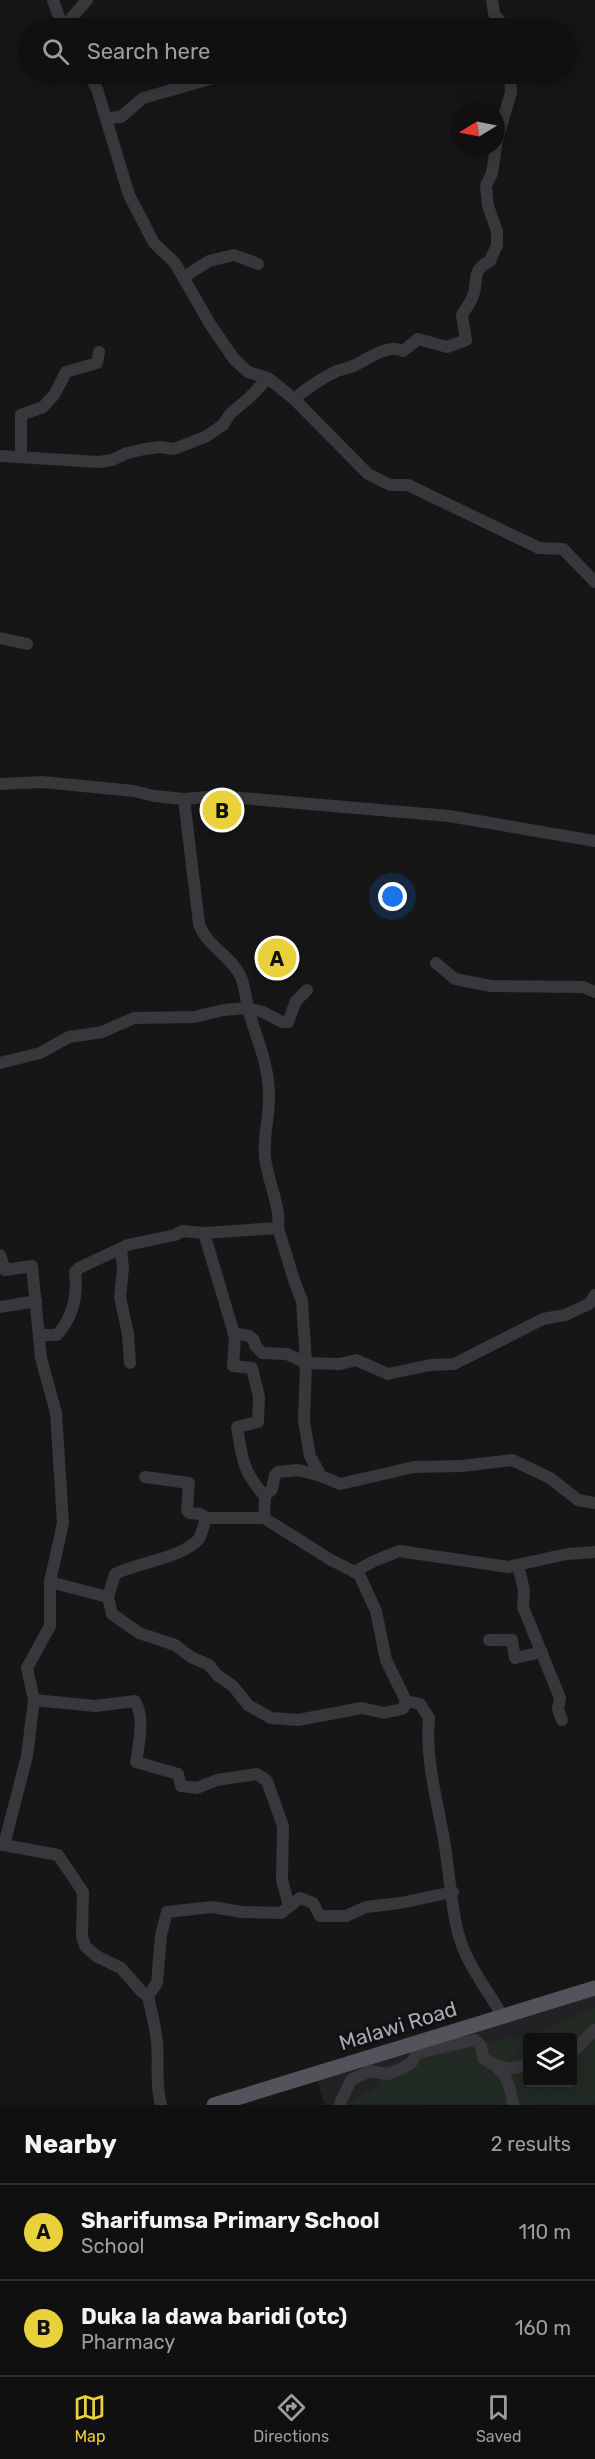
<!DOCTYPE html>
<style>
:root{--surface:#101011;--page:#19191a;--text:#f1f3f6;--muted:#9c9d9f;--line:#303031;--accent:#ead13b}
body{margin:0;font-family:Rubik,sans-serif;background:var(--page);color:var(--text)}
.controls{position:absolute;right:18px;bottom:18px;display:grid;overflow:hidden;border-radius:6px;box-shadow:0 3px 15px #0003}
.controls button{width:54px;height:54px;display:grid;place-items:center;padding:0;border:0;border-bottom:2px solid var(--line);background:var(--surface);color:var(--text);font:30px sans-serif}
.compass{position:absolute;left:451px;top:102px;width:54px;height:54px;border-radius:50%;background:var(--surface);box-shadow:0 3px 15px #0003;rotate:260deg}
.you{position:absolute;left:393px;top:897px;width:21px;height:21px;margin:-15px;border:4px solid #fff;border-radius:50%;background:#1a73e8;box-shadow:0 0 0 9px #1a73e833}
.badge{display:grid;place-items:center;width:39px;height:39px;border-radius:50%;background:var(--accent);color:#111;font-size:20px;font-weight:700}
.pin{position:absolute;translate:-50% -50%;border:3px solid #fff;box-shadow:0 2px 6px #0006}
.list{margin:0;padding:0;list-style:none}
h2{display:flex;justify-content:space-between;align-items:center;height:78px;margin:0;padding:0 24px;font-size:26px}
h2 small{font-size:20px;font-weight:400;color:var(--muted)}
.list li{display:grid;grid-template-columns:39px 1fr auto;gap:18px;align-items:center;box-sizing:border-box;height:96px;padding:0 24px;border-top:2px solid var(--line)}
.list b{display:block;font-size:22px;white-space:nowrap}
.list p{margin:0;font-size:20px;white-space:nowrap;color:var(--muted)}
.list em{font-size:20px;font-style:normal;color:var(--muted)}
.icon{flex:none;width:33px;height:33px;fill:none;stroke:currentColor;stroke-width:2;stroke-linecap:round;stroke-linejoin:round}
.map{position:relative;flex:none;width:595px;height:2105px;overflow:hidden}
.search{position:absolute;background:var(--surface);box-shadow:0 3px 15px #0003;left:18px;right:18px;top:18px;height:66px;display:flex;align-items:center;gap:15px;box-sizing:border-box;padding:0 21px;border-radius:33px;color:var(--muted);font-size:22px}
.sheet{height:270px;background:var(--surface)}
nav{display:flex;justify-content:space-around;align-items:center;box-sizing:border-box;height:84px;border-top:2px solid var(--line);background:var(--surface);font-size:16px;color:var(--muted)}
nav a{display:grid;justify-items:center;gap:3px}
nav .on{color:var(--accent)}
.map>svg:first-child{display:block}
.built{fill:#222224;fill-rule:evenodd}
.green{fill:#222a24;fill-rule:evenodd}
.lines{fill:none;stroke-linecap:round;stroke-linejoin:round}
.minor{stroke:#37373c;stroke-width:12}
.major{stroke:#53535b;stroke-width:15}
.labels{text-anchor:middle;stroke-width:6;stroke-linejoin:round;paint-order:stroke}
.street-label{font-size:21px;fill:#a8aab7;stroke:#111112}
</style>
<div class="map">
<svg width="595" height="2105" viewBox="0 0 595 2105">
<rect width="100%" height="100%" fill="#161617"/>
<path class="built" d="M 595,1991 L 595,2105 L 325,2105 L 316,2077 ZM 528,2038 L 572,2038 L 572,2082 L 528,2082 Z"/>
<path class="green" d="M 595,2008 L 595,2102 L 591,2105 L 347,2104 L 380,2085 L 376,2069 L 430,2053 L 533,2034 ZM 528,2038 L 572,2038 L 572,2082 L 528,2082 Z"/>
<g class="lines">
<g class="minor">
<path d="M 53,0 L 63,28"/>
<path d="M 492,0 L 494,14 L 506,28"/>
<path d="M 63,28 L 87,0"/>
<path d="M 88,74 L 97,89 L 129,195 L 154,243 L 175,263 L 210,324 L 234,359 L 248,372 L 268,378 L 294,399 L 368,474 L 390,485 L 408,485 L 539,548 L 563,549 L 595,582"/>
<path d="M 107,118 L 121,117 L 143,98 L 221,76"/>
<path d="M 184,277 L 209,261 L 234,255 L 258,264"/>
<path d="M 294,399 C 306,389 322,378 337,371 C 343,369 350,368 355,365 C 370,358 386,344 403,351 L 418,339 L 447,347 L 466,340 L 462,315 C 465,309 470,304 472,298 C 480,282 469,271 490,261 L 497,245 L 497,231 L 488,206 L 486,186 L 492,173 L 497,140 L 511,93 L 510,74"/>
<path d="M 0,456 L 99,462 L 112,460 L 127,453 L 145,449 L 160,447 L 174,449 L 205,437 L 223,425 L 230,414 L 250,397 L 268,378"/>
<path d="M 21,456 L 21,415 L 43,407 L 54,395 L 66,372 L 97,363 L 99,352"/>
<path d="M 0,638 L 27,644"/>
<path d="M 0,784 L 42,782 L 134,791 L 154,796 L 184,799 L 218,796 L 449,816 L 595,841"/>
<path d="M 184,799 L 199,924 C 206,946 232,956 241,977 C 245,987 246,998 248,1009 C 256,1037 268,1062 269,1093 C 270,1114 263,1135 265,1157 C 267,1180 281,1205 278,1228"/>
<path d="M 436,963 L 455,979 L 491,986 L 583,987 L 595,992"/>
<path d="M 0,1063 L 40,1053 L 69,1037 L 102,1032 L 134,1018 L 194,1017 L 223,1010 L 248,1008 L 263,1012 L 282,1022 L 288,1022 L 296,1001 L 307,990"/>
<path d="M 204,1233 L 278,1228 L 295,1283 L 302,1301 L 306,1363 L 304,1421 L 310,1456 L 321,1476 L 340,1484 L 414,1467 L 462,1466 L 512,1460 L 550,1478 L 578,1500 L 595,1503"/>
<path d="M 121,1249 L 123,1268 L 120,1297 L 128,1334 L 130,1363"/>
<path d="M 0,1255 L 5,1270 L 32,1266 L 41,1358 L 56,1413 L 63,1523 L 50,1582 L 50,1626 L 27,1668 L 34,1700 L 27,1756 L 4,1845 L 0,1845"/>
<path d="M 0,1307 L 36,1301"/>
<path d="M 233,1333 L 249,1336 L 254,1340 L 255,1345 L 262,1353 L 287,1354 L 306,1363 L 340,1364 L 356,1360 L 388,1374 L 430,1365 L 454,1364 L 543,1319 L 565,1315 L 589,1304 L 595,1295"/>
<path d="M 40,1335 L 57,1335 C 73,1317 78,1296 75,1272 L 79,1268 L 128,1245 L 175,1235 L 182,1231 L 204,1233 L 235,1337 L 233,1366 L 252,1368 L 259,1397 L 258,1422 L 237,1427 C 242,1459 243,1472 265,1496 L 264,1518"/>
<path d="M 145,1477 L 189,1483 L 187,1510 L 189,1513 L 200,1514 L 206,1518 L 264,1518 L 331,1560 L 359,1574 L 376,1611 L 386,1660 L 406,1701"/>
<path d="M 265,1496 L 272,1489 L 275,1475 L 278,1472 L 298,1470 L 321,1476"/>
<path d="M 518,1565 L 524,1590 L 523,1607 L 560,1698 L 558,1709 L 562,1720"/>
<path d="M 354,1572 L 374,1561 L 399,1551 L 508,1567 L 567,1554 L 595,1552"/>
<path d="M 50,1582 L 108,1597 L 115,1574 C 139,1562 179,1559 198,1540 C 202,1535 204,1524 206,1518"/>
<path d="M 108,1597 L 112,1614 L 139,1633 L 175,1645 L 191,1657 L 209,1665 L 217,1675 L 233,1686 L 248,1705 L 271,1718 L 298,1720 L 362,1708 L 384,1713 L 403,1709 L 406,1701 L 420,1704 L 429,1718 C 425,1759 437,1799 444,1840 C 450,1872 451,1918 463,1948 C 472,1971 490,1994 502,2015"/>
<path d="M 489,1640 L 512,1640 L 515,1658 L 542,1652"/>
<path d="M 34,1700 L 95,1706 L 135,1701 C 145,1718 139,1743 136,1762 L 178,1774 L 181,1786 L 197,1788 L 217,1780 L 257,1774 L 267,1781 L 283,1826 L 282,1880 L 289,1906"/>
<path d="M 4,1845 L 58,1855 L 83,1892 L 82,1936 L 85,1946 L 96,1956 L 121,1968 L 142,1992 L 148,1996 C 151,2012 156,2027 157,2043 C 159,2064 155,2084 161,2105"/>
<path d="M 148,1996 L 157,1983 L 161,1935 L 167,1912 L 212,1907 L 242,1912 L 281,1913 L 300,1898 L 313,1903 L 320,1916 L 346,1916 L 366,1907 L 400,1903 L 453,1892"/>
<path d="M 572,2050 L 576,2049 L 594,2030"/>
<path d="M 497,2065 L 508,2069 L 528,2065"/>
<path d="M 340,2103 L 351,2080 L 370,2071 L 388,2074 L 403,2068 L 412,2062 L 417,2053 L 475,2040 L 481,2046 L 483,2058 C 505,2070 510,2081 513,2105"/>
</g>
<path class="major" d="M 214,2105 L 595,1988"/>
</g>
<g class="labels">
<g class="street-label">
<text transform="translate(398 2026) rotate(-17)" y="7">Malawi Road</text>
</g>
</g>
</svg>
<div class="controls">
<button><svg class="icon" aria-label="layers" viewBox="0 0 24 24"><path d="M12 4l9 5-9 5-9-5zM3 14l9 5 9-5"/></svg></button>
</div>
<svg class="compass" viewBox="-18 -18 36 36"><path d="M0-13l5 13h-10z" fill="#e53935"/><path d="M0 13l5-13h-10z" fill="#9c9d9f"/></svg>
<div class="you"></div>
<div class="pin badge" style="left:277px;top:958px">A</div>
<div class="pin badge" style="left:222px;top:810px">B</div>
<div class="search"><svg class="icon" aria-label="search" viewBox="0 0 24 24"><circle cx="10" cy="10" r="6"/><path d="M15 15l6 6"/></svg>Search here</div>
</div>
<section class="sheet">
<h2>Nearby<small>2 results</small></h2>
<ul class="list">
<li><span class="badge">A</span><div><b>Sharifumsa Primary School</b><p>School</p></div><em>110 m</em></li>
<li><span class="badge">B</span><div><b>Duka la dawa baridi (otc)</b><p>Pharmacy</p></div><em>160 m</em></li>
</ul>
</section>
<nav>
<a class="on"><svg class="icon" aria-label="map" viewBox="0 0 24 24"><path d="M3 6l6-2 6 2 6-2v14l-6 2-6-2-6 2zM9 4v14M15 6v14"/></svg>Map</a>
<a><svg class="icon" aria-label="directions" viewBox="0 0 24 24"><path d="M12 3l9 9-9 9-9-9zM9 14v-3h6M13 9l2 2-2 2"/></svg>Directions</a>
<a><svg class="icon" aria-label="saved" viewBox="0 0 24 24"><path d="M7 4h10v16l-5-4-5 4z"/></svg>Saved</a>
</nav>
